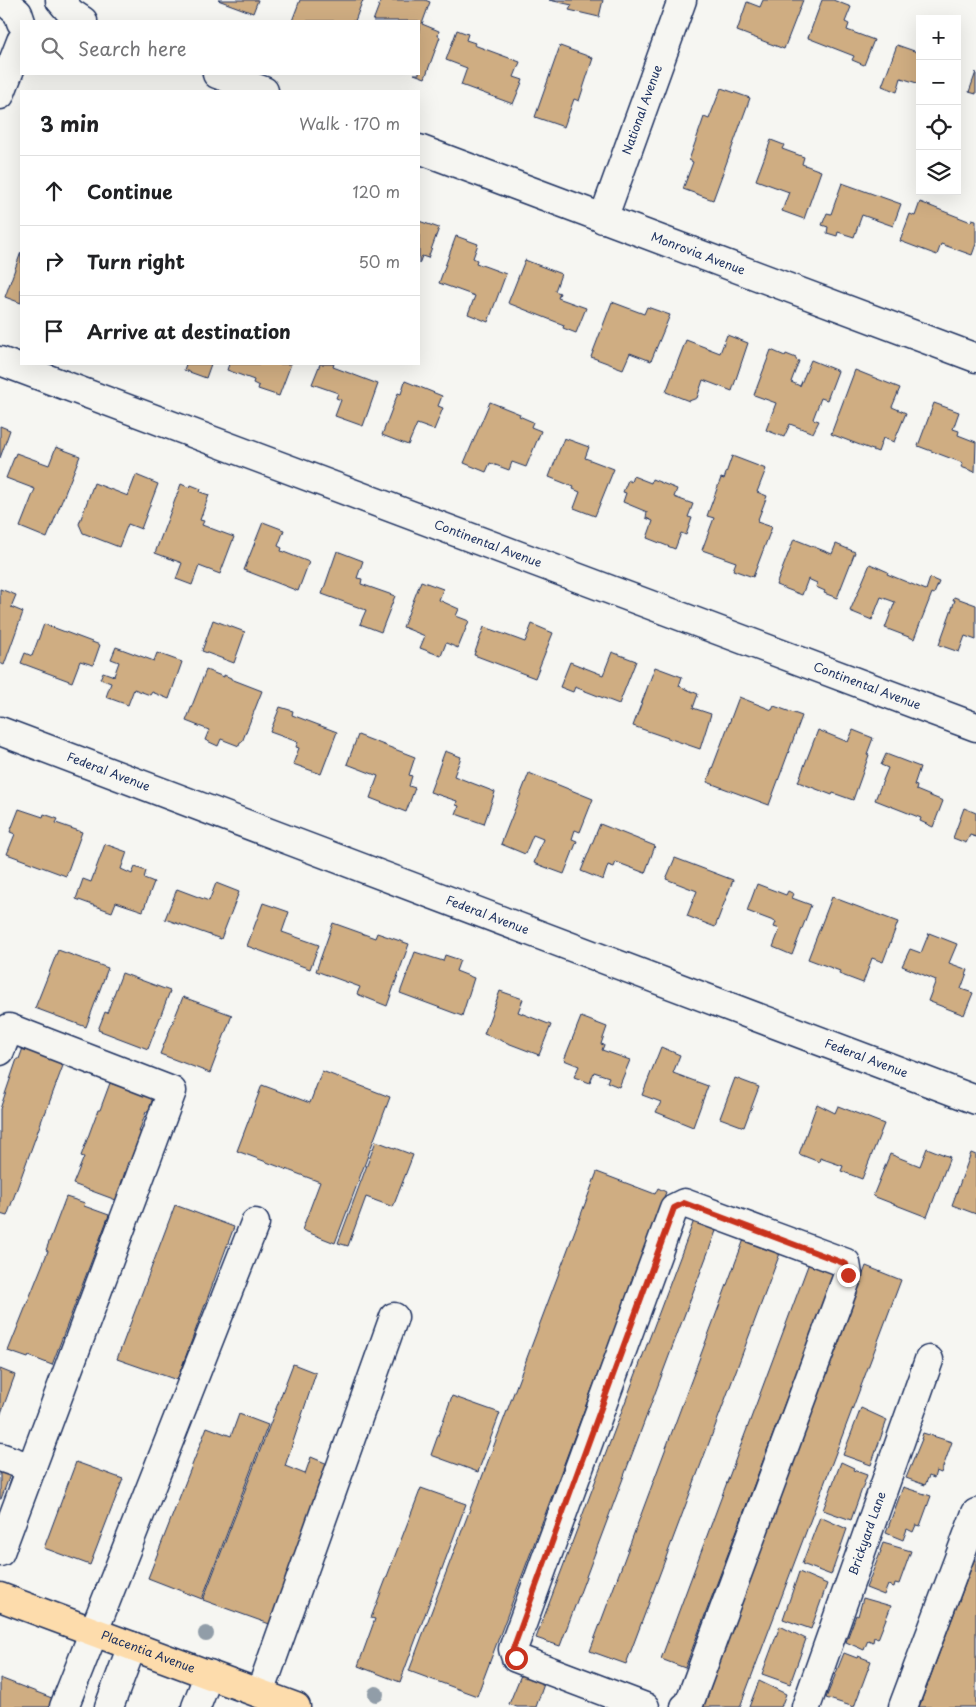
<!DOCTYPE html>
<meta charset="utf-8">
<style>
:root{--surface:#fff;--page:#f2f2f2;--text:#202124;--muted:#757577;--line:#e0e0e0}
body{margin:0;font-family:"Playpen Sans",sans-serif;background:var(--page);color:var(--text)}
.controls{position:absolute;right:15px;top:15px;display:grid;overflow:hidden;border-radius:0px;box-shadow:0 5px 20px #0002}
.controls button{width:45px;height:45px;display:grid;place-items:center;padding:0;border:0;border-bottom:1px solid var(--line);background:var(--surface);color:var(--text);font:25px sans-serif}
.stop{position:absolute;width:15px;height:15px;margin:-11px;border:4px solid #c8321e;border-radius:50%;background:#fff}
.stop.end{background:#c8321e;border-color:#fff;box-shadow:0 1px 5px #0008}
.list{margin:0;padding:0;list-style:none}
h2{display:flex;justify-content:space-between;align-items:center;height:65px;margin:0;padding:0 20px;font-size:21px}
h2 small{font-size:16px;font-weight:400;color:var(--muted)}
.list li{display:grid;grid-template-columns:32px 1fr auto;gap:15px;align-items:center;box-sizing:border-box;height:70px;padding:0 20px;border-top:1px solid var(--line)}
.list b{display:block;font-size:19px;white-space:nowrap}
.list em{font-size:16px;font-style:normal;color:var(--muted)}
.icon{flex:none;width:28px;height:28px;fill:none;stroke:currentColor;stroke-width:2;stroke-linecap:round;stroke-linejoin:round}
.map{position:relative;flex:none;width:976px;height:1707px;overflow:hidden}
.search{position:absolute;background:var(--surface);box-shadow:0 5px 20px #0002;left:20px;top:20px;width:400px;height:55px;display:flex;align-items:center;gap:12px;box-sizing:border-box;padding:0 18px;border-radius:0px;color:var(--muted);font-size:19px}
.panel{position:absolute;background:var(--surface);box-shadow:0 5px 20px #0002;left:20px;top:90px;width:400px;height:275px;border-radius:0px}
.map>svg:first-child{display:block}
.building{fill:#cfad82;stroke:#1b2f5e}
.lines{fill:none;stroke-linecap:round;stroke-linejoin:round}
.minor-casing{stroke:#1b2f5e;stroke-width:31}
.major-casing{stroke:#1b2f5e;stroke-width:31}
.minor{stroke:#f6f6f2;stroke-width:28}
.major{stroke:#fddcac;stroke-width:28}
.tree{fill:#919da8}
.route{stroke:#c8321e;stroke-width:6}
.labels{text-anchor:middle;stroke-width:4;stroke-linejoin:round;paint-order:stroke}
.street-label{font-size:12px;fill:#1b2f5e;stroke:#f6f6f2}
</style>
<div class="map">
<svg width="976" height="1707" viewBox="0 0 976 1707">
<rect width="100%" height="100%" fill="#f6f6f2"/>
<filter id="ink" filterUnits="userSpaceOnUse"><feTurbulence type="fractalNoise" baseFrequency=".02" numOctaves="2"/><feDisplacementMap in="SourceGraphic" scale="10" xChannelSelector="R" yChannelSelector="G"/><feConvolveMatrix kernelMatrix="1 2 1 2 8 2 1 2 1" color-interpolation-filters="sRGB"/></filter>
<g filter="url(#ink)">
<g class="building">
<path d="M 218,0 L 258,0 L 253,13 Z"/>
<path d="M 300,0 L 364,0 L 362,2 L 355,21 L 292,21 Z"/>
<path d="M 381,0 L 425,0 L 430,2 L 422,24 L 439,31 L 438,36 L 440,37 L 425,78 L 414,74 L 419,74 L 419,21 L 373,21 Z"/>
<path d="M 549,0 L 603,0 L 599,17 L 569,10 L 572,5 Z"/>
<path d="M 763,0 L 803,0 L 784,49 L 737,31 L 747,2 L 760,7 Z"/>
<path d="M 822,0 L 833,0 L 851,7 L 845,22 L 849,24 L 847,30 L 874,40 L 864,65 L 852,60 L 854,56 L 808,38 Z"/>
<path d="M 457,30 L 468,34 L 466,40 L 475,43 L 474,45 L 520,62 L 514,77 L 523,80 L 513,104 L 461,85 L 467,68 L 446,60 Z"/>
<path d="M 897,45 L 920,53 L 920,84 L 901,78 L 897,92 L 882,86 Z"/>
<path d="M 560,46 L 593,58 L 579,101 L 574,99 L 564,127 L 535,117 Z"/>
<path d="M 976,72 L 976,94 L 969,92 Z"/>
<path d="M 721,88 L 750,98 L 713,200 L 683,189 L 693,162 L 689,160 L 704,117 L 709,119 Z"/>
<path d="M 771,140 L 784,145 L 782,149 L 804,157 L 802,164 L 821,171 L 804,219 L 782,211 L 789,192 L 756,180 Z"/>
<path d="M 842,183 L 901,204 L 893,226 L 862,215 L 854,237 L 838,232 L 837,236 L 827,233 L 828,227 L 822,225 L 827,213 L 831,214 Z"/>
<path d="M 920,202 L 971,222 L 972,219 L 976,220 L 976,244 L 972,255 L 941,244 L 937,255 L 900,241 L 910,214 L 915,216 Z"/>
<path d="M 419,221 L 439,228 L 428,258 L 422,256 L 419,264 Z"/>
<path d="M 456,236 L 478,244 L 473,258 L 477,260 L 476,263 L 506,274 L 488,322 L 468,314 L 475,296 L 439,283 Z"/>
<path d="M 21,252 L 21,303 L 5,297 Z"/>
<path d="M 525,260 L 561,274 L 555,291 L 560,293 L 558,298 L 586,308 L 576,333 L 563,328 L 564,325 L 508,303 Z"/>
<path d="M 612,302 L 644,314 L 647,307 L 670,315 L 651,361 L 630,353 L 623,369 L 591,357 Z"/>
<path d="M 727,335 L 748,343 L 732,391 L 703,380 L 697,398 L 689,401 L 666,392 L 686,340 L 720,353 Z"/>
<path d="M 771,350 L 785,356 L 786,354 L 796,358 L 796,360 L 799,361 L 791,382 L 800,386 L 811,360 L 838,371 L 827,400 L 821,398 L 813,419 L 819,421 L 813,433 L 790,424 L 784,437 L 766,430 L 776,403 L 754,395 Z"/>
<path d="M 186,364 L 211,364 L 206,378 L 184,370 Z"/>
<path d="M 229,364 L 291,364 L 279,396 L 258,389 L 259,386 L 253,383 L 254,380 L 227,370 Z"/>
<path d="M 320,364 L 334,364 L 333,367 L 378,384 L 363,426 L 335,416 L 341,400 L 336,398 L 338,393 L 312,384 Z"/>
<path d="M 855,370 L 900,388 L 892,407 L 906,413 L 894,442 L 883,438 L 878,452 L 831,434 Z"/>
<path d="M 405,381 L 442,396 L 438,406 L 443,408 L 434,430 L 417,424 L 408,445 L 382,435 L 398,393 L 401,394 Z"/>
<path d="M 490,402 L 520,414 L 519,416 L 533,422 L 531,427 L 541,431 L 526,467 L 512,462 L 509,470 L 490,463 L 486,472 L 464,463 Z"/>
<path d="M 934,403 L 959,412 L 953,429 L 959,431 L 958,435 L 976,442 L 975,472 L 961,467 L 963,463 L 918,446 Z"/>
<path d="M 0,426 L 10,430 L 0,458 Z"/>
<path d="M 564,438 L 589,447 L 585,458 L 614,469 L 595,516 L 574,508 L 580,492 L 573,489 L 574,487 L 549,477 Z"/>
<path d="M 56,447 L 80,456 L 47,538 L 20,527 L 35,489 L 6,478 L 16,453 L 49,465 Z"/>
<path d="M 732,456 L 766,469 L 757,492 L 767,496 L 757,522 L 772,527 L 753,577 L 733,570 L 736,562 L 702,550 L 714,518 L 707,516 L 721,478 L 724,479 Z"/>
<path d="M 136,475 L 158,484 L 141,529 L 128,524 L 119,547 L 83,533 L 79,524 L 94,483 L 128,496 Z"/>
<path d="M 633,476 L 651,483 L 652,479 L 677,489 L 674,497 L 693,504 L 688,517 L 692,518 L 686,535 L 681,533 L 675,549 L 647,538 L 653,521 L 646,518 L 647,512 L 623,502 L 626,493 L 623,492 L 628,480 L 631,482 Z"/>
<path d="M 181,484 L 190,488 L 191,485 L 201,489 L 200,492 L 209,495 L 200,520 L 204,521 L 202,525 L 234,537 L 220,574 L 199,566 L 192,585 L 176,579 L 182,563 L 155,553 Z"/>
<path d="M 263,522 L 284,530 L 278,546 L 282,548 L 281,551 L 309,562 L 298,591 L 244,570 Z"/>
<path d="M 794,539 L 832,554 L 836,544 L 855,552 L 837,598 L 824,593 L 825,591 L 816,587 L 817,583 L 808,579 L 802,595 L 776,585 Z"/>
<path d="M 337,551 L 363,561 L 357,578 L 362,579 L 361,584 L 395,596 L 381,632 L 360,624 L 366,610 L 322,594 Z"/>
<path d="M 870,564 L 888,572 L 887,574 L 926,590 L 930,578 L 939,582 L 934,594 L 932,593 L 914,639 L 885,628 L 895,602 L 881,597 L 872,620 L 850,611 Z"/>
<path d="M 421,581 L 443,589 L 439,600 L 459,609 L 456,616 L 469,621 L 458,648 L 446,643 L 441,656 L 420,648 L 425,636 L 403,627 Z"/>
<path d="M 0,589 L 16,595 L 11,607 L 23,612 L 4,665 L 0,663 Z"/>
<path d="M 954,597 L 976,605 L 976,640 L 965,636 L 959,652 L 939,645 L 955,600 L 953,600 Z"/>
<path d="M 213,620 L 245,632 L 234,663 L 202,651 Z"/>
<path d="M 44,624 L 100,645 L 93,665 L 80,661 L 72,682 L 21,663 L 25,653 L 32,656 Z"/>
<path d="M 532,624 L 553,633 L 535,678 L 474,655 L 484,627 L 525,642 Z"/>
<path d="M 116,647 L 154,661 L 157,653 L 182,662 L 169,699 L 152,692 L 150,695 L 134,689 L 128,705 L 106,697 L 111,683 L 100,679 L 103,672 L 114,676 L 119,662 L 111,659 Z"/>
<path d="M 612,652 L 636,661 L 619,704 L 575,687 L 573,692 L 560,687 L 570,662 L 603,675 Z"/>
<path d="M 655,667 L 682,677 L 679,686 L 698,694 L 693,708 L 711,714 L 700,749 L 633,726 Z"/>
<path d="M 206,670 L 224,677 L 224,675 L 231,678 L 231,679 L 262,691 L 242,742 L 240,742 L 239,746 L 221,739 L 218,746 L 205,740 L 209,730 L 186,721 Z"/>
<path d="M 739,697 L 772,710 L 774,706 L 802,716 L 769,805 L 707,782 Z"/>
<path d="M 280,707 L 293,711 L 292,715 L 337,732 L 321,774 L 293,764 L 299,748 L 296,747 L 298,742 L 270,732 Z"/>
<path d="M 818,730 L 848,742 L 853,730 L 873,738 L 867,754 L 869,755 L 853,800 L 833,793 L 832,795 L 798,782 Z"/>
<path d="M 358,735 L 415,757 L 409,775 L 412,776 L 409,786 L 415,788 L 406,812 L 370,798 L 378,776 L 347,764 Z"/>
<path d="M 445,751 L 461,757 L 454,776 L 495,792 L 484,824 L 456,814 L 459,806 L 456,805 L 457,801 L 430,792 Z"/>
<path d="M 886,754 L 920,767 L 914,785 L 917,786 L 916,790 L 943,801 L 933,827 L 920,821 L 921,818 L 875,800 L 888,768 L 881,765 Z"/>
<path d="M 529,773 L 593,799 L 580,832 L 575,830 L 572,839 L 577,841 L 564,874 L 534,863 L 543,839 L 533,835 L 525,854 L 501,844 Z"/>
<path d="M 964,808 L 976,813 L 976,837 L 970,835 L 966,843 L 953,838 Z"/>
<path d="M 19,809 L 43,817 L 44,814 L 58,819 L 56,823 L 82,832 L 66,876 L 7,854 L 15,834 L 10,832 Z"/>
<path d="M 600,824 L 655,846 L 645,873 L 616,862 L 614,867 L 608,865 L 603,880 L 581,871 Z"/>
<path d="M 105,844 L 127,852 L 121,869 L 132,874 L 135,867 L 146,871 L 144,878 L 154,882 L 143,911 L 116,902 L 112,912 L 76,899 L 83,879 L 91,882 Z"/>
<path d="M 675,858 L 733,880 L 715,927 L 687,916 L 697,891 L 666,879 Z"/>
<path d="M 216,883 L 239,892 L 221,939 L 165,919 L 177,889 L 209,901 Z"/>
<path d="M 757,884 L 786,895 L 788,891 L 794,894 L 792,898 L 811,905 L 792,955 L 773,947 L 780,929 L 774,927 L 776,922 L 747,911 Z"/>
<path d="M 832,897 L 898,922 L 883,962 L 872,958 L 863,983 L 839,974 L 840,971 L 808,959 Z"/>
<path d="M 263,903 L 289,912 L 282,932 L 319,945 L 310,969 L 247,946 Z"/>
<path d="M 333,923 L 375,938 L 377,933 L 409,944 L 387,1006 L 357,994 L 360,987 L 316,971 Z"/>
<path d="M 929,933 L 957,944 L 949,963 L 968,970 L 961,989 L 973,993 L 964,1015 L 928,1001 L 936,980 L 902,966 L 910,949 L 921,953 Z"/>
<path d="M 58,950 L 108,968 L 86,1027 L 35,1008 Z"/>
<path d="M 415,952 L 443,961 L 445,955 L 460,960 L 456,971 L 474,978 L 462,1016 L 400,993 Z"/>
<path d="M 122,973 L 170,991 L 148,1049 L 98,1030 L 105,1012 L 107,1013 Z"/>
<path d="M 500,991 L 523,999 L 518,1012 L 551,1025 L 539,1055 L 484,1034 Z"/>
<path d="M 183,997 L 232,1015 L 210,1073 L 160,1054 Z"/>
<path d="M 581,1017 L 607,1027 L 601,1044 L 604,1045 L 602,1050 L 630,1060 L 619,1087 L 607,1082 L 609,1077 L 594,1072 L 590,1083 L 574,1077 L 579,1066 L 564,1060 Z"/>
<path d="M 661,1047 L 680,1055 L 673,1073 L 708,1086 L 693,1127 L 656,1112 L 661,1102 L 642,1095 Z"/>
<path d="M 23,1048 L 64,1063 L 45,1114 L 44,1114 L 7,1216 L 0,1214 L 0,1109 L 17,1059 L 19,1059 Z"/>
<path d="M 322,1071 L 390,1097 L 335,1243 L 302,1230 L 320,1182 L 237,1151 L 262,1085 L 310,1103 Z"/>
<path d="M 735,1078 L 759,1087 L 744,1127 L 720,1118 Z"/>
<path d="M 110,1083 L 153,1098 L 148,1112 L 146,1112 L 139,1132 L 141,1132 L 130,1162 L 128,1162 L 116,1200 L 73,1184 L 84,1157 L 81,1156 L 98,1110 L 100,1110 Z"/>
<path d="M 817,1104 L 835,1113 L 838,1106 L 884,1124 L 862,1179 L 841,1171 L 843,1166 L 820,1158 L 819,1162 L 799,1154 Z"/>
<path d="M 376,1141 L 413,1155 L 393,1207 L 366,1197 L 348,1246 L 338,1243 Z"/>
<path d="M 927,1148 L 950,1157 L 927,1217 L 873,1196 L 890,1154 L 920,1166 Z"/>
<path d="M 971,1153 L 976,1155 L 976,1214 L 952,1205 Z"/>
<path d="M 597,1172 L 655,1194 L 658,1188 L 666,1192 L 477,1696 L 409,1671 Z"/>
<path d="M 66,1197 L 85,1203 L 84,1206 L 109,1215 L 52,1365 L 29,1356 L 28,1358 L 8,1351 L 48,1251 L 46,1250 Z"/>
<path d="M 175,1205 L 234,1227 L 177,1380 L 117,1359 Z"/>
<path d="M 696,1215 L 719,1223 L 560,1646 L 536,1638 Z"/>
<path d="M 746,1234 L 782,1248 L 626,1664 L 590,1651 Z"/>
<path d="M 810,1260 L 835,1270 L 685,1668 L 661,1659 Z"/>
<path d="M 866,1266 L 901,1280 L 740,1707 L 700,1707 Z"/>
<path d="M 293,1364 L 316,1373 L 285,1466 L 305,1474 L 311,1457 L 335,1467 L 275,1626 L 203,1600 Z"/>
<path d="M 0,1369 L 15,1375 L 0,1416 Z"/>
<path d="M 452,1396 L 500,1413 L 478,1472 L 431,1455 Z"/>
<path d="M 861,1408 L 887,1420 L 871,1465 L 843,1455 Z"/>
<path d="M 239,1414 L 268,1425 L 202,1599 L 148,1578 L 207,1427 L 231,1436 Z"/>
<path d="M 923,1433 L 952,1442 L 941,1473 L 936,1471 L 934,1478 L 929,1476 L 925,1485 L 906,1478 L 922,1439 L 921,1439 Z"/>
<path d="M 76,1462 L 123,1479 L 90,1565 L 44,1548 Z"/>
<path d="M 841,1462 L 854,1468 L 853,1470 L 867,1475 L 851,1520 L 823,1510 Z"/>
<path d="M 0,1468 L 11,1472 L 1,1499 L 0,1499 Z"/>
<path d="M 903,1487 L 931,1496 L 920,1526 L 916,1525 L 913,1532 L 907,1529 L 903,1540 L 886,1533 Z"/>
<path d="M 421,1488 L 466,1504 L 400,1682 L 358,1666 L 375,1619 L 371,1618 Z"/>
<path d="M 820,1517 L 847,1529 L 831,1575 L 802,1564 Z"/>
<path d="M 883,1543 L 911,1551 L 899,1584 L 895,1583 L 894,1587 L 888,1585 L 884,1595 L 866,1588 L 881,1551 L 880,1551 Z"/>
<path d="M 976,1555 L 976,1707 L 919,1707 Z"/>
<path d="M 799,1572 L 827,1584 L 811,1629 L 783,1619 Z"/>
<path d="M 863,1598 L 891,1606 L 878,1639 L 874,1637 L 873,1642 L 868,1640 L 864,1650 L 846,1642 L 856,1615 L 858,1616 Z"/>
<path d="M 780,1626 L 806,1639 L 790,1684 L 762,1674 Z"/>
<path d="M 844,1653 L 857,1658 L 858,1656 L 871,1661 L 854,1707 L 826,1698 Z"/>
<path d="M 521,1675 L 544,1684 L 536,1707 L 517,1707 L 509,1704 Z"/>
<path d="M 0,1678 L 57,1700 L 55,1707 L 0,1707 Z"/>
<path d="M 759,1681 L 786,1694 L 781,1707 L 749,1707 Z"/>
</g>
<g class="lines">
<defs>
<g id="minor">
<path d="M 3,0 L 18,13 L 21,22"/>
<path d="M 60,0 L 71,13 L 83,21"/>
<path d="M 217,74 L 264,91"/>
<path d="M 0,95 L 21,41"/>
<path id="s1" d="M 419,149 L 976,358"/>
<path id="s2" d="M 603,219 L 682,0"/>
<path id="s3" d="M 0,361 L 976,727"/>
<path id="s4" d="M 0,731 L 976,1100"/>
<path d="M 0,1051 L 9,1028 L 172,1091 L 0,1552"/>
<path d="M 0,1457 L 32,1468"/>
<path d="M 260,1693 L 394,1317"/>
<path d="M 64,1707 L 255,1223"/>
<path d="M 109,1707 L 132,1646"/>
<path d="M 196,1707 L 209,1674"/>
<path d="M 645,1707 L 516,1658 L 513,1649 L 674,1208 L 684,1203 L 846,1263 L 848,1275 L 689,1704 L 685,1707"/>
<path id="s5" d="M 806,1707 L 929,1360"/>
<path d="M 903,1707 L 976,1513"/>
</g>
<g id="major">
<path id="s6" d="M 0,1597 L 296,1707"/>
</g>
</defs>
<use href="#minor" class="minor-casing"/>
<use href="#major" class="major-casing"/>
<use href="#minor" class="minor"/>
<use href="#major" class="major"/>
</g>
<g class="tree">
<circle cx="206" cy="1634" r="8"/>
<circle cx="376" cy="1694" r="8"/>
</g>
</g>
<g class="lines" filter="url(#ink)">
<path class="route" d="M 516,1658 L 513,1649 L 674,1208 L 684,1203 L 846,1264 L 848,1275"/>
</g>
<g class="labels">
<g class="street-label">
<text dy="4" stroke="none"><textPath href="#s2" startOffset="116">National Avenue</textPath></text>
<text dy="4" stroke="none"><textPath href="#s1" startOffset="298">Monrovia Avenue</textPath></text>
<text dy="4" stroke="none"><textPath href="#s3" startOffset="521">Continental Avenue</textPath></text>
<text dy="4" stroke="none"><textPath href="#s3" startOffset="926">Continental Avenue</textPath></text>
<text dy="4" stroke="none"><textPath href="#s4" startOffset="116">Federal Avenue</textPath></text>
<text dy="4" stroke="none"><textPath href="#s4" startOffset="521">Federal Avenue</textPath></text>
<text dy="4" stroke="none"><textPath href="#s4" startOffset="926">Federal Avenue</textPath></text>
<text dy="4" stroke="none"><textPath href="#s5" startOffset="184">Brickyard Lane</textPath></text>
<text dy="4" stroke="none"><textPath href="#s6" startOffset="158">Placentia Avenue</textPath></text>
</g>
</g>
</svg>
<div class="controls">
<button>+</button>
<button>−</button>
<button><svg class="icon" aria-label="locate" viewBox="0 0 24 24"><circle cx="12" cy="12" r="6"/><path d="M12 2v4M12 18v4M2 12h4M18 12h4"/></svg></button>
<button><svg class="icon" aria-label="layers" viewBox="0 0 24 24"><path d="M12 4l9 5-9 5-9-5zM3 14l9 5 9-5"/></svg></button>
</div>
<div class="stop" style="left:516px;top:1658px"></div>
<div class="stop end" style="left:848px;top:1275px"></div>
<div class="search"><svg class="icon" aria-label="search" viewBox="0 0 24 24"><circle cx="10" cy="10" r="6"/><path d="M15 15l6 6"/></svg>Search here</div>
<section class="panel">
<h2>3 min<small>Walk · 170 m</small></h2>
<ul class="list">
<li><svg class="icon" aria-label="ahead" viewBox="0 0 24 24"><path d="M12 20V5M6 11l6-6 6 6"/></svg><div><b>Continue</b></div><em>120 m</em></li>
<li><svg class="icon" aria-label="right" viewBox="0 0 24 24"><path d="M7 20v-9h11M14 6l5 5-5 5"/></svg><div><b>Turn right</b></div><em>50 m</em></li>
<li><svg class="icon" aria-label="arrive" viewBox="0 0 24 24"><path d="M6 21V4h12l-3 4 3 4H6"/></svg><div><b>Arrive at destination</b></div></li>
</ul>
</section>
</div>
